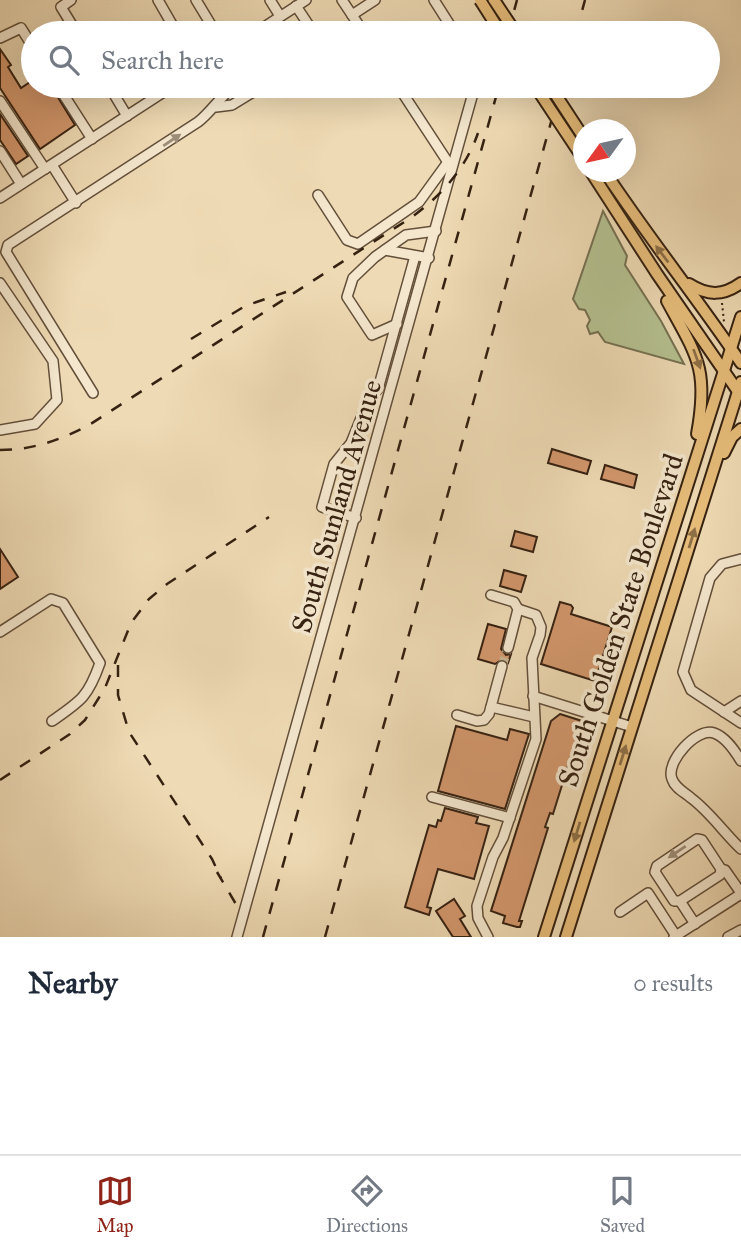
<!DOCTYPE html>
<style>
:root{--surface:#fff;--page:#f2f2f3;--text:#1f2937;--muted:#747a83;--line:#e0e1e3;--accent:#8f2418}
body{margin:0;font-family:"IM FELL Great Primer",serif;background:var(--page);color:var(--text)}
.compass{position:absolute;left:573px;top:119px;width:63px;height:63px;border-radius:50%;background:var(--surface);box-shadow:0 7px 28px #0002;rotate:237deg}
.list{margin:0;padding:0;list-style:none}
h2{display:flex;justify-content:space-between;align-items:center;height:91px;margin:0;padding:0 28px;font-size:30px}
h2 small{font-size:23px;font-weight:400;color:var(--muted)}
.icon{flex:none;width:38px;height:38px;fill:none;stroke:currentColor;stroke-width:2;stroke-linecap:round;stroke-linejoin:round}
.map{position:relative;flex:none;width:741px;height:937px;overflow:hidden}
.search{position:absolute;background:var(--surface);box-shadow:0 7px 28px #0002;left:21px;right:21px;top:21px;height:77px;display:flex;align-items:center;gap:18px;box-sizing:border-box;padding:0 24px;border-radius:38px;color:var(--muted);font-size:26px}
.sheet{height:217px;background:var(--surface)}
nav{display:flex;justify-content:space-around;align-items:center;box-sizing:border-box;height:98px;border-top:2px solid var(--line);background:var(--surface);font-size:19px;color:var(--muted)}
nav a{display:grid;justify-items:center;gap:4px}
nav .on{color:var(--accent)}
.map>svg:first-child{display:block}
.green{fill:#b5c090;stroke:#757050;stroke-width:2}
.building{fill:#d3976d;stroke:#352111;stroke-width:2}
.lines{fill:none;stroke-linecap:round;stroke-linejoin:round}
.minor-tunnel{stroke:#c9b593;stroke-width:9;stroke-dasharray:9 4.5;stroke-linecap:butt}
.minor-casing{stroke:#634f3a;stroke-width:12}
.major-casing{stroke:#352111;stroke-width:14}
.path{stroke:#352111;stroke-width:2;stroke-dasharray:2 3.5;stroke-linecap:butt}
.minor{stroke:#f4e7ce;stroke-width:9}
.major{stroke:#e7bd7a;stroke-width:10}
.rail{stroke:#352111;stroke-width:2.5;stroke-dasharray:12 12;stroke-linecap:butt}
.major-bridge-casing{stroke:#352111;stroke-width:14;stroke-linecap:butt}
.major-bridge{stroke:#e7bd7a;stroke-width:10}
.oneway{fill:#9e8e79}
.oneway2{fill:#8e6f46}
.labels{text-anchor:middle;stroke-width:7;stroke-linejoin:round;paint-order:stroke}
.street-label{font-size:28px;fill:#352111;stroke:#f4e7ce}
</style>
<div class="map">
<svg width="741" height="937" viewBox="0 0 741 937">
<rect width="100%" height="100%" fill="#eedab4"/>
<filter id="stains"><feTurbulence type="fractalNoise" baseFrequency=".00286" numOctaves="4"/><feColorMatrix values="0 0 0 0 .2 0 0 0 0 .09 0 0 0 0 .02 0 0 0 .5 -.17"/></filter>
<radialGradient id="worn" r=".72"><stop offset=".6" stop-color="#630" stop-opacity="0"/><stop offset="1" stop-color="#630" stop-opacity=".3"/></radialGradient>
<path class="green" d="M 603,211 L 627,256 L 625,265 L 661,321 L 684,364 L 605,342 L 598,332 L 590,334 L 587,326 L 590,320 L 585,310 L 579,309 L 573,299 Z"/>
<g class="building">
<path d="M 0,49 L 11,65 L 8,67 L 21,88 L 33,80 L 33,86 L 51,86 L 75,125 L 40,149 L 0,88 Z"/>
<path d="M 0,114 L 28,156 L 16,164 L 0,140 Z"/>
<path d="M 552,449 L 591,461 L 587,474 L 548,463 Z"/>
<path d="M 605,465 L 637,475 L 634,488 L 601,479 Z"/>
<path d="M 515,531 L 537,537 L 533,552 L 511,546 Z"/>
<path d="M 0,549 L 18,577 L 0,589 Z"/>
<path d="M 504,570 L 526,576 L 521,592 L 500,586 Z"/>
<path d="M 560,602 L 571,605 L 573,608 L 571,614 L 612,627 L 595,681 L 541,664 Z"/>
<path d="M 488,624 L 506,629 L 501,649 L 506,655 L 511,654 L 508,663 L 503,659 L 495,664 L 478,659 Z"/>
<path d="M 560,714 L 582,721 L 553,814 L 550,813 L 545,827 L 548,828 L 519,921 L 522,921 L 520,927 L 517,927 L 503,923 L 505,916 L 491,911 L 551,721 Z"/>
<path d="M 456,726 L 507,740 L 510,729 L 529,734 L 505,809 L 438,791 Z"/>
<path d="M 445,808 L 478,817 L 476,823 L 489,826 L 474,879 L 438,869 L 427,907 L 431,908 L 429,915 L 405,907 L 429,825 L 436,827 L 438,820 L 441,821 Z"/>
<path d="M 454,899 L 465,916 L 460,919 L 471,937 L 453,937 L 436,911 Z"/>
</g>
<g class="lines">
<path class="minor-tunnel" d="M 502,666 L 508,648"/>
<defs>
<g id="minor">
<path d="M 71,0 L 61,7 L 77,33"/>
<path d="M 158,0 L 177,33"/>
<path d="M 196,0 L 216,33"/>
<path d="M 270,0 L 280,16"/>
<path d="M 342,0 L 364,33"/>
<path d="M 434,0 L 455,33"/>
<path d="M 296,6 L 314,33"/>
<path d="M 352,15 L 375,0"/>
<path d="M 271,23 L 278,33"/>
<path d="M 255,33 L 306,0"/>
<path d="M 0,38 L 21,28 L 33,47"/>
<path d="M 58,86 L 92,139"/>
<path d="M 109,86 L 127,116"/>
<path d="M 398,86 L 451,167"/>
<path d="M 0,101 L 45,169"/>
<path d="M 216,107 L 232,105 L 263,86"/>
<path d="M 0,151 L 21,184"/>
<path d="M 52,165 L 76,203"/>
<path d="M 318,195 L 347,240 L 358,244 L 419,202 L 448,162"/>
<path d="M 0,198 L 173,86"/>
<path d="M 385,250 L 429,258"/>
<path d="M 0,283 L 53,361 L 57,400 L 35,424 L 0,430"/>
<path d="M 397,324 L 372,335 L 347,297 L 353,278 L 375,257 L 406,235 L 436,231"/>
<path d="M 93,393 L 6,252 L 8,245 L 198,122 C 212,111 221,95 235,86"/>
<path d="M 356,518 L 322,507 L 334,464 L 351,443 L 368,401 L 378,389 L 415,256"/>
<path d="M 741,559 L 722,564 L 710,578 L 683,672 L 691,690 L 741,723"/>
<path d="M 491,595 L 514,602 L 518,609 L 508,648"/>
<path d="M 0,632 L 51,599 L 63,603 L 100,663 C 88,697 81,701 52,721"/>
<path d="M 533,696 L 632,727"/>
<path d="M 491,707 L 534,717"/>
<path d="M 724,712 L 741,701"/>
<path d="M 457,715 L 477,721 L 484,720 L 489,714 L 502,666"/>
<path d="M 741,761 C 735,751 726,737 714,733 C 697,727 665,762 672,779 C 675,788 684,792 691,798 C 710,812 724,833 741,849"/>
<path d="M 432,797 L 510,818"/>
<path d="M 721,869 L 725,870 L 741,893"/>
<path d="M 680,901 L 720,875 L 721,869 L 702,840 L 697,839 L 657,866 L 655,872 L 674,901 L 680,901 L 695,924"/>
<path d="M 620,912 L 648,893 L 676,936"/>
<path d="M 237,937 L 475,86"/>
<path d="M 488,937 L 478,918 L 477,906 L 493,857 L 503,838 L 536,739 L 532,658 L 540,635 L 541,627 L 536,615 L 518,609"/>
<path d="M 674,937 L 741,894"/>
<path d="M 728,937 L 741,930"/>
</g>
<g id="major">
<path d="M 591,172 L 657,274 L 739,393"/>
<path d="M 605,172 C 648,237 697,298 741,363"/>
<path d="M 689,284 C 708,296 723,296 741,283"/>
<path d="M 667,301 C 697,356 709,369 697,434"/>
<path d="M 724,453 L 732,437 L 741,429"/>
<path d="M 544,937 L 741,317"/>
<path d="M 566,937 L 741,382"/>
</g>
</defs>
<use href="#minor" class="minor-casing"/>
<use href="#major" class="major-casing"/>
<path class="path" d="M 722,303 L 724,322"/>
<use href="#minor" class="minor"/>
<use href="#major" class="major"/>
<g class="rail">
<path d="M 508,33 L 517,0"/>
<path d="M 576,33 L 585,0"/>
<path d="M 191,339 L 245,306 L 286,292"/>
<path d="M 0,450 C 33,450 60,440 89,425 L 412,217 C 442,195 466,168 478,133"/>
<path d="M 118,665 L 118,695 L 129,732 L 212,859 L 221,878"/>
<path d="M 0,780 L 70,734 L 85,720 L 105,688 L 131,623 L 149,599 L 167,584 L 269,517"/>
<path d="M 217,872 L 240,911"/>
<path d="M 263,937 L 499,86"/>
<path d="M 325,937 L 561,86"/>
</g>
<defs>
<g id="major-bridge">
<path d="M 480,0 L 501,33"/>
<path d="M 494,0 L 516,33"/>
<path d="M 535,86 L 584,160"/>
<path d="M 550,86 L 584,138"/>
</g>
</defs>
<use href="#major-bridge" class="major-bridge-casing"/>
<use href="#major-bridge" class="major-bridge"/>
</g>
<defs><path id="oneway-solid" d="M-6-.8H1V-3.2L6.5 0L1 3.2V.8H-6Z" transform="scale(1.75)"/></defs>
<g class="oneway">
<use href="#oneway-solid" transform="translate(172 140) rotate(-34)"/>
<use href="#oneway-solid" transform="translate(677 852) rotate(146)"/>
</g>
<g class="oneway2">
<use href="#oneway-solid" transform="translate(662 254) rotate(-127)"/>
<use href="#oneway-solid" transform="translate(697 359) rotate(70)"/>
<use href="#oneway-solid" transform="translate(692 538) rotate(-73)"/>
<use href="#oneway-solid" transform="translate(623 755) rotate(-73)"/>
<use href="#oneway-solid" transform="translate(577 832) rotate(107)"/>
</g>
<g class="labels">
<g class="street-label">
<text transform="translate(336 506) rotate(-74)" y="10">South Sunland Avenue</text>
<text transform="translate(620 620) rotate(-72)" y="10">South Golden State Boulevard</text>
</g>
</g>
<rect width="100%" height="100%" filter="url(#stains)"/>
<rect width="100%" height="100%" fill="url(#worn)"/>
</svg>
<svg class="compass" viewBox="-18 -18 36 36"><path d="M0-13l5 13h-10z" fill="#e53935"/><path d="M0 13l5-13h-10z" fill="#747a83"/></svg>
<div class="search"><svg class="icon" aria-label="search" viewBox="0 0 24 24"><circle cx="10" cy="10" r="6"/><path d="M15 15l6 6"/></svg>Search here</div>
</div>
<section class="sheet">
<h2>Nearby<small>0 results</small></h2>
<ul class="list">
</ul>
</section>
<nav>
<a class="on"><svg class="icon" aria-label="map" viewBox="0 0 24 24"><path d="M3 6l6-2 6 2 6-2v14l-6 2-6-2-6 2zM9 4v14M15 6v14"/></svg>Map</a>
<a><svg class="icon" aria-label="directions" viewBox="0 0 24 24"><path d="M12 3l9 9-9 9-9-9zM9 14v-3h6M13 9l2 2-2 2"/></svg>Directions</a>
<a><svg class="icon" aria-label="saved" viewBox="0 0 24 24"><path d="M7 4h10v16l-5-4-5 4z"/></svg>Saved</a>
</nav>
